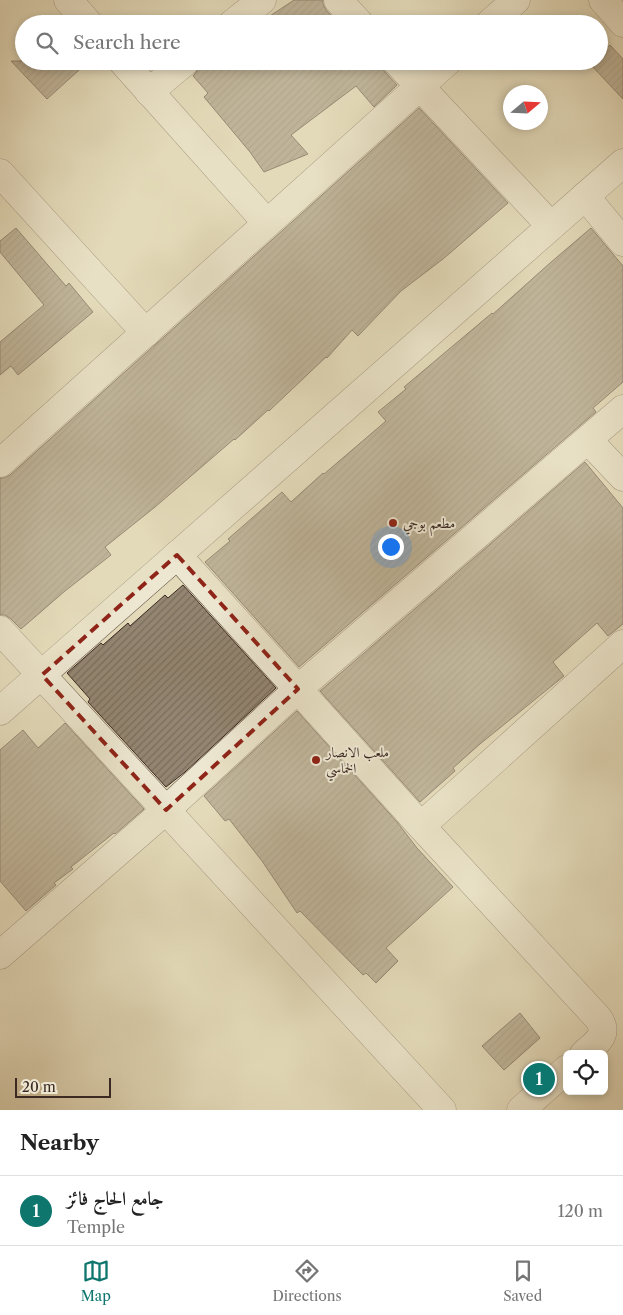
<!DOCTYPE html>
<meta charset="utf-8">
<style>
:root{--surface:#fff;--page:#f6f6f6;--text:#222;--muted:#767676;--line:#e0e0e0;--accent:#0f766e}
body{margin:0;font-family:"Libre Caslon Text",Amiri,serif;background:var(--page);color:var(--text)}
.controls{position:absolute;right:15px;bottom:15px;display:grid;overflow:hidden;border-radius:8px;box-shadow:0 2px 8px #0003}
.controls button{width:45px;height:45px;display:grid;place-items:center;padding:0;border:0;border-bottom:1px solid var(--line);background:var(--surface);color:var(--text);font:25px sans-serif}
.compass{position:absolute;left:503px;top:85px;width:45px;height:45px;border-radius:50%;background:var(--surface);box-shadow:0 2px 8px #0003;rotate:71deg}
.scale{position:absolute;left:15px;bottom:12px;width:96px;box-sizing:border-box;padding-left:5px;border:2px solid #3c2922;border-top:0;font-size:14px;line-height:18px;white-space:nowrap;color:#3c2922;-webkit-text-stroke:4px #ede7d2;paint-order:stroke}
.you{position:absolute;left:390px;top:546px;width:18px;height:18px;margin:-12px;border:4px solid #fff;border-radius:50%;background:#1a73e8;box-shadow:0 0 0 8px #1a73e833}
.badge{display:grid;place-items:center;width:32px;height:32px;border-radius:50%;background:var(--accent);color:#fff;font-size:16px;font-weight:700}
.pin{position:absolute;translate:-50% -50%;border:2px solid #fff;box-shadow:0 1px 5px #0006}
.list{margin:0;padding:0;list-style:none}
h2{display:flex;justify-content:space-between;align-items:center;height:65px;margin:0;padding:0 20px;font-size:21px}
h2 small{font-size:16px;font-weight:400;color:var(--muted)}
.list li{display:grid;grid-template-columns:32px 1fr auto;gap:15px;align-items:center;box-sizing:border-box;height:70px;padding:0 20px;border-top:1px solid var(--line)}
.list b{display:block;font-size:19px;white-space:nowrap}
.list p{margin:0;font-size:16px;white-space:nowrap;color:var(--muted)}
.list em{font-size:16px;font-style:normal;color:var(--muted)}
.icon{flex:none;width:28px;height:28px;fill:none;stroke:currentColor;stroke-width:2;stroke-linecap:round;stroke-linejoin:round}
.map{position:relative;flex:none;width:623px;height:1110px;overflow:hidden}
.search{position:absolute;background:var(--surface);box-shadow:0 2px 8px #0003;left:15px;right:15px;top:15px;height:55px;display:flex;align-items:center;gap:12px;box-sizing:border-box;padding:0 18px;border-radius:28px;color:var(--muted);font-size:19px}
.sheet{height:135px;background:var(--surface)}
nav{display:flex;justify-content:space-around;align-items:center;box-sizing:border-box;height:70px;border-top:1px solid var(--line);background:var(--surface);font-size:14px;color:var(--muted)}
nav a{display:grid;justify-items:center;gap:2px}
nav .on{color:var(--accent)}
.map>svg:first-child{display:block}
.building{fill:url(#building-hatch);stroke:#3c2922}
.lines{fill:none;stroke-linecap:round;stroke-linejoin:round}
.street-casing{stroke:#665548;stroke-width:29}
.street{stroke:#ede7d2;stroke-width:28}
.marked{fill:none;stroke:#8f2418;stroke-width:4;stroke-dasharray:10 6;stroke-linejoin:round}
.poi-dot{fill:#8f2418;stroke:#ede7d2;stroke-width:2}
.labels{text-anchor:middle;stroke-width:4;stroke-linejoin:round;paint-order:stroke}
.poi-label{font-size:14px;fill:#3c2922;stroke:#ede7d2;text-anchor:start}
</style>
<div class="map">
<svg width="623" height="1110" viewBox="0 0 623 1110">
<defs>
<pattern id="building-hatch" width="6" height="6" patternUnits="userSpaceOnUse" patternTransform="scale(1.25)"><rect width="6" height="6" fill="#938571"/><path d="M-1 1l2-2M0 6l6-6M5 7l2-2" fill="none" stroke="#796d5c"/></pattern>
</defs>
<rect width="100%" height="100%" fill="#e3dab9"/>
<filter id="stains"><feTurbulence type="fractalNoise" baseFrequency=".004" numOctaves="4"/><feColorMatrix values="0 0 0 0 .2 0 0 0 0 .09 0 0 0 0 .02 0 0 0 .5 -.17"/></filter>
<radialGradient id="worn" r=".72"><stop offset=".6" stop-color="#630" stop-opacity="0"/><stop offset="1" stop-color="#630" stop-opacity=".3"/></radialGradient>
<g class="building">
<path d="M 294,0 L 323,0 L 323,4 L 326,10 L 339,24 L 258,24 Z"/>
<path d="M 610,45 L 623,59 L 623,99 L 590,64 L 593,61 L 599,61 L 599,55 Z"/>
<path d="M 11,61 L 89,61 L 47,99 Z"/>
<path d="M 201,61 L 381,61 L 381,65 L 384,71 L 397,85 L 374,107 L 356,86 L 291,135 L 308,154 L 264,172 L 250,152 L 204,97 L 208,93 L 193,76 L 200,67 Z"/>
<path d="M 419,108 L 508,203 L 443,259 L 401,291 L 358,336 L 352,330 L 327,358 L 326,357 L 269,411 L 268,410 L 235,440 L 234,439 L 155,507 L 105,547 L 111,555 L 65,591 L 21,629 L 11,619 L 5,615 L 0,615 L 0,478 L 4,478 L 10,475 Z"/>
<path d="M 16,228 L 66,286 L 69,283 L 93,312 L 18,375 L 11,366 L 0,375 L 0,342 L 44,305 L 0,252 L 0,241 Z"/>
<path d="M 591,228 L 623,266 L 623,382 L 593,408 L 596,412 L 299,667 L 205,562 L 230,541 L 228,539 L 282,492 L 291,502 L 323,473 L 324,474 L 386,421 L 378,412 L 406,389 L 404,387 L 492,313 L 493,314 L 550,263 Z"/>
<path d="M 585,462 L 623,508 L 623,624 L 608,636 L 597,623 L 553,662 L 564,676 L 480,744 L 453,768 L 455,771 L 420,802 L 320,691 Z"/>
<path d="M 183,585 L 276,688 L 185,772 L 166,787 L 88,702 L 90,699 L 67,673 L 101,643 L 103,645 L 128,623 L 130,626 L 165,595 L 168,598 Z"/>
<path d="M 297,711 L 397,822 L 417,848 L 453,887 L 386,948 L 398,961 L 376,983 L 366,973 L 363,975 L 300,911 L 297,913 L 262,861 L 229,819 L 225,821 L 204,796 Z"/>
<path d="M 65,723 L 144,809 L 115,834 L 114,833 L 71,867 L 73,869 L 54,883 L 56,885 L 26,911 L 0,881 L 0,750 L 23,730 L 38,748 Z"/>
<path d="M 520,1013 L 540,1038 L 504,1070 L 482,1046 Z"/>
</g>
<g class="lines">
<defs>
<g id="street">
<path d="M 68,0 L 89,24"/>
<path d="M 338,0 L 360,24"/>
<path d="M 603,0 L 623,23"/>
<path d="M 232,24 L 262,0"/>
<path d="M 489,24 L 516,0"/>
<path d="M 122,61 L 267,223"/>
<path d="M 396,61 L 551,226"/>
<path d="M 149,92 L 186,61"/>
<path d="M 0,173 L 146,333"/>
<path d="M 585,196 L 623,242"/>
<path d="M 588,440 L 623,477"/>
<path d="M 0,463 L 448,61"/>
<path d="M 177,555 L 421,826 L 598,1018 C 610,1035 596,1043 584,1054"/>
<path d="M 0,630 L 442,1110"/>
<path d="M 0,711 L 623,163"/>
<path d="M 421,826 L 623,644"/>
<path d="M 0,955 L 166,810 L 298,689 L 623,409"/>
<path d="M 521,1110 L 567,1069"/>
</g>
</defs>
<use href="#street" class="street-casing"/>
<use href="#street" class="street"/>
</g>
<path d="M0 0H623V1110H0ZM 177,555 L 298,689 L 166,810 L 42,675 Z" fill="#e3dab9" fill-opacity=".55" fill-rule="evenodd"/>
<path class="marked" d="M 177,555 L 298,689 L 166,810 L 42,675 Z"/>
<g class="poi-dot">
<circle cx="393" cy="523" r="5"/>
<circle cx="316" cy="760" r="5"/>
</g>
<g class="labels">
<g class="poi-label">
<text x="403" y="528">مطعم بوجي</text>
<text x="326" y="757">ملعب الانصار<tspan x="326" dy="16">الخماسي</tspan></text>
</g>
</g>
<rect width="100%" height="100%" filter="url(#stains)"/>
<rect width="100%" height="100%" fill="url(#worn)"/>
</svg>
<div class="controls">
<button><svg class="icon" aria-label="locate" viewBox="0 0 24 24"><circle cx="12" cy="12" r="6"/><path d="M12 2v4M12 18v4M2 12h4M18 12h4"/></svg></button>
</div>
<svg class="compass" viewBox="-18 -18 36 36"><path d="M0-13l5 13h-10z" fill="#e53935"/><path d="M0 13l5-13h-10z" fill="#767676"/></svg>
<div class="scale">20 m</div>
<div class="you"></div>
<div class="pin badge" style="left:539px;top:1079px">1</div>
<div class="search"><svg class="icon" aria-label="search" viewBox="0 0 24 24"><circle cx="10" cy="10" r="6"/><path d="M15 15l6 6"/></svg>Search here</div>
</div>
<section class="sheet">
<h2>Nearby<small></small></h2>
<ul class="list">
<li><span class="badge">1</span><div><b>جامع الحاج فائز</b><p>Temple</p></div><em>120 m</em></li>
</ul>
</section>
<nav>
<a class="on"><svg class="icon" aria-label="map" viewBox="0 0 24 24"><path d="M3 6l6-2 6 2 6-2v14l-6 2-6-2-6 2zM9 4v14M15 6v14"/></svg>Map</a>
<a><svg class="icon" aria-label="directions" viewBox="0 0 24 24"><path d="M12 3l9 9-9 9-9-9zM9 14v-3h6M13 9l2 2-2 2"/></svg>Directions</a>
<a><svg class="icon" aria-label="saved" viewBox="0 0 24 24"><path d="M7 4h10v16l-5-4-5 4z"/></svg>Saved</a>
</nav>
